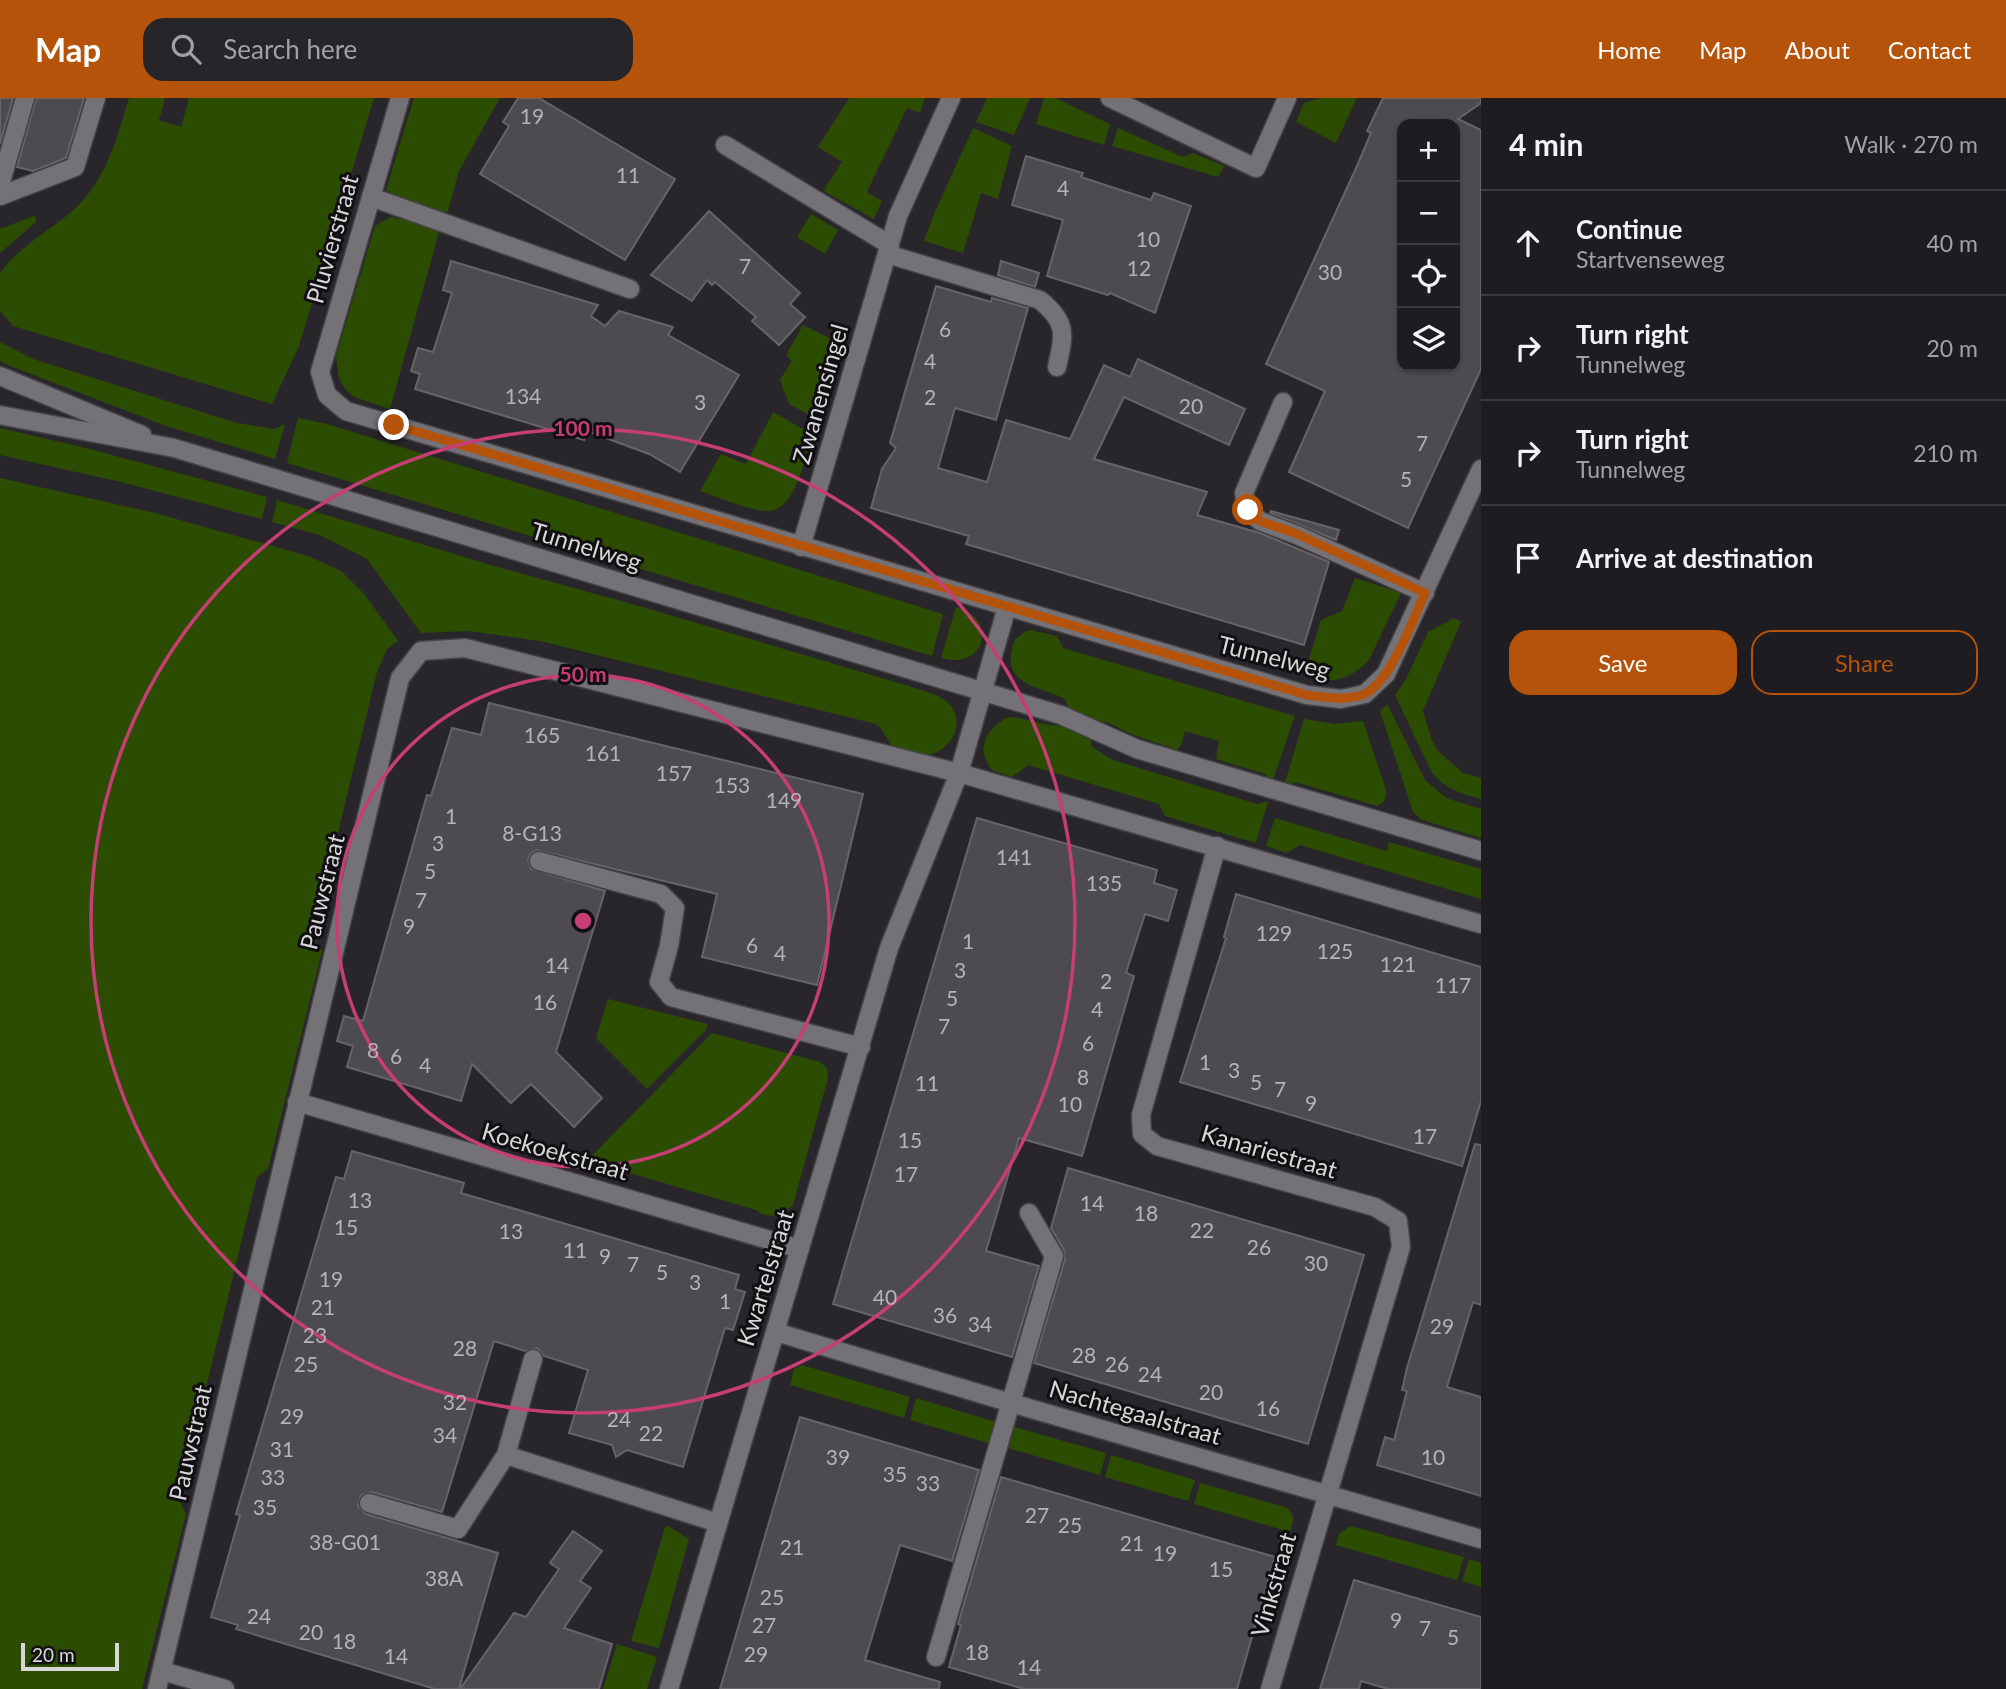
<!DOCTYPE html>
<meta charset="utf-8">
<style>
:root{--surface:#1e1c20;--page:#262529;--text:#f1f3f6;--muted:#a1a1a5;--line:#3c3a3e;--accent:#b45309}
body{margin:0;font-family:Lato,sans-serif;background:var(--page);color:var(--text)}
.controls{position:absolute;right:21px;top:21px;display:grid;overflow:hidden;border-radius:14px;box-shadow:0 2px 5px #0004}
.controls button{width:63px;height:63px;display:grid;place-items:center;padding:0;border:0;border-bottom:2px solid var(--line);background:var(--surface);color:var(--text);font:35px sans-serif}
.scale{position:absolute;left:21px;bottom:18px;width:98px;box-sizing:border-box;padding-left:7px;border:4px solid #d7d6d9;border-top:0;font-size:19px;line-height:24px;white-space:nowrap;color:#d7d6d9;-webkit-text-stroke:5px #110f11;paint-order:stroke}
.stop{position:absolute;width:21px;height:21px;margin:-16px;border:5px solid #b45309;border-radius:50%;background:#fff}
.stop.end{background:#b45309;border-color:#fff;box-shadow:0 2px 7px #0008}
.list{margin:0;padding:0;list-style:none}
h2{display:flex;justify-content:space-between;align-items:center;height:91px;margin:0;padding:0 28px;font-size:30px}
h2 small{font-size:23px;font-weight:400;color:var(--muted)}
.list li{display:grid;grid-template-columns:46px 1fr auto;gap:21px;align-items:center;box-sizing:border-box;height:105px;padding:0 28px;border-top:2px solid var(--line)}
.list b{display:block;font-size:26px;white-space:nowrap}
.list p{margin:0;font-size:23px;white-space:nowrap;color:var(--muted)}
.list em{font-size:23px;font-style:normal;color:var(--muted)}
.actions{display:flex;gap:14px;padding:21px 28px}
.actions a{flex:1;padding:16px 0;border:2px solid var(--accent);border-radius:21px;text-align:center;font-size:24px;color:var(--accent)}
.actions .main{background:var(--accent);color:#fff}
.icon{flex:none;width:38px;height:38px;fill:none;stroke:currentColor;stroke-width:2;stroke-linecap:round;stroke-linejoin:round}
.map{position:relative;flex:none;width:1481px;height:1591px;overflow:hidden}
header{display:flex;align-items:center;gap:42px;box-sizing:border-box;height:98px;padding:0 35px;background:var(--accent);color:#fff}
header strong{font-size:33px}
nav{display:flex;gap:38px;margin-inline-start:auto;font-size:24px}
.search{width:490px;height:63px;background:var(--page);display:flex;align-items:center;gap:18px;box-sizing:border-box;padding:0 24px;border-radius:21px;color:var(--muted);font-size:26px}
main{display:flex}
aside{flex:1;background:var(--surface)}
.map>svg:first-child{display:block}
.green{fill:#2c4c02}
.building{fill:#4d4b50;stroke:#676469;stroke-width:2;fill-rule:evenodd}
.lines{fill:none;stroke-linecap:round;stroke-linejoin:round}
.lane-casing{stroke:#444346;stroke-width:21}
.street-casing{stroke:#444346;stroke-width:21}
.lane{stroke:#747177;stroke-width:18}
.street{stroke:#747177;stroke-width:18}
.route{stroke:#b45309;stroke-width:9}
.ring{fill:none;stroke:#c63e74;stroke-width:3.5}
.labels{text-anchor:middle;stroke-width:6;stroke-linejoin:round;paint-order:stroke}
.number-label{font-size:21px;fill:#b4b3b7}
.street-label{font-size:24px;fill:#d7d6d9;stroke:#110f11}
.centre{fill:#c63e74;stroke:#110f11;stroke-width:3.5}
.ring-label{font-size:21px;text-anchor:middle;font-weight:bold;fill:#c63e74;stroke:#110f11;stroke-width:6;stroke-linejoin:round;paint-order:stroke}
</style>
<header>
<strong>Map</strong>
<div class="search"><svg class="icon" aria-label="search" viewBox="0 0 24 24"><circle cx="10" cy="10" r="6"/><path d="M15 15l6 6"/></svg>Search here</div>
<nav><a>Home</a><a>Map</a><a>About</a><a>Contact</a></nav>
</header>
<main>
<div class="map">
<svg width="1481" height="1591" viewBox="0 0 1481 1591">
<rect width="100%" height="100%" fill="#28262a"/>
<g class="green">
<path d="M 129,0 L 165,0 L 159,22 L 181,29 L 189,0 L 374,0 L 299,248 L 272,306 L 13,228 L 0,213 L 0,175 C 18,150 47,134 70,115 C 106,85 116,42 129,0 Z"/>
<path d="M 414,0 L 500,0 L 459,73 L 448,113 L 444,116 L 404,103 L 386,92 Z"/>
<path d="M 849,0 L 925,0 L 920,15 L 907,10 L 867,94 L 882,103 L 874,121 L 825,94 L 824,92 L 842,64 L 818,49 Z"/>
<path d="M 987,0 L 1030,0 L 1014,37 L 976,24 Z"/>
<path d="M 1044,0 L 1055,0 L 1110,26 L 1104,47 L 1036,26 Z"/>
<path d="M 1321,0 L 1357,0 L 1336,45 L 1296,24 L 1304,5 Z"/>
<path d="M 973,30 L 1012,48 L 998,101 L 981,95 L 963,155 L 924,143 L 934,116 Z"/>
<path d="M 1118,30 L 1183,59 L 1193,55 L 1224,68 L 1218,79 L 1112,48 Z"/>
<path d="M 811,116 L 838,132 L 825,156 L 797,139 Z"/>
<path d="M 34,118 L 36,119 L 36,124 L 0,155 L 0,131 Z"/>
<path d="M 391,119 L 426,126 L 439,134 L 390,311 L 354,299 L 346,292 L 339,281 L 336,258 L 375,128 Z"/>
<path d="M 803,227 L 839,245 L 817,321 L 789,306 L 780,282 L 792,263 L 786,257 Z"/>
<path d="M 0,244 L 33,261 L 237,325 L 274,331 L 285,326 L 275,361 L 166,328 L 10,268 L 0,263 Z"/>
<path d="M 773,314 L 812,336 C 805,358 797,411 769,413 C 756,415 715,398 700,393 L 721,356 L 746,366 Z"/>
<path d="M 298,320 L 327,326 L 943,516 L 932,558 L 287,365 Z"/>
<path d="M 0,330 L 90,351 L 267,399 L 262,421 L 121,384 L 0,357 Z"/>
<path d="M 0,380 L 155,415 L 308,458 L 341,473 L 365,497 L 398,543 L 387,551 L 377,574 L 313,838 L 322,853 L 268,1071 L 257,1079 L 179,1402 L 186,1416 L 142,1591 L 0,1591 Z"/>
<path d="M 277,402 L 494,468 L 639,508 L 922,592 C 933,596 944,599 951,608 C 966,628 949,655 926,657 C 915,658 904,653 894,651 L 880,629 L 876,626 L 540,543 L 469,533 L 421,535 L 367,461 L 320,437 L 272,424 Z"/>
<path d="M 1355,480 L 1401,495 L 1369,562 C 1353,579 1332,589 1309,577 L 1307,567 L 1321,522 L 1342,513 Z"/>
<path d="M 956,509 C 998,519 987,573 941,560 Z"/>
<path d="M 1454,520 L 1461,524 L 1423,613 L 1432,643 L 1439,654 L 1463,675 L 1481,680 L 1481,701 C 1460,695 1445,691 1431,673 L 1395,597 L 1406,581 L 1428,534 Z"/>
<path d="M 1031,532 L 1057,538 L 1063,550 L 1295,618 L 1272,684 L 1265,676 L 1216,661 L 1219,643 L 1185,633 L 1182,645 L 1177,652 L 1131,636 L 1107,624 L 1096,625 L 1068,609 L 1065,601 C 1042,588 1003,589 1012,550 C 1014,540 1021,535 1031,532 Z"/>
<path d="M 1387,606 L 1425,682 L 1446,700 L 1481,711 L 1481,740 L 1422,722 L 1413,714 L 1380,613 Z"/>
<path d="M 1008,619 C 1026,619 1048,630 1060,627 L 1091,642 L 1092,649 L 1113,662 L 1257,706 L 1268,703 L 1256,745 L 1165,718 L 1159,706 L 1028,667 L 1012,679 L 992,672 C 975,650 986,631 1008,619 Z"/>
<path d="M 1304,621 L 1335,626 L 1363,623 L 1386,692 C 1386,701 1385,704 1377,708 L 1295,684 L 1288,690 L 1284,688 Z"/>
<path d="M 1275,720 L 1387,753 L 1389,744 L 1481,771 L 1481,801 L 1300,747 L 1286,755 L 1266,748 Z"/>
<path d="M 608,901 L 708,926 L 705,933 L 647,991 L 596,940 Z"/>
<path d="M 712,935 L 820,964 L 827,970 L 828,980 L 793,1107 C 782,1118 774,1120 759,1115 L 759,1113 L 606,1068 L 590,1076 L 580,1070 Z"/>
<path d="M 802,1267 L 910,1299 L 904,1320 L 790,1287 L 794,1271 Z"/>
<path d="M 916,1300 L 999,1325 L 992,1346 L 910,1322 Z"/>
<path d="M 1014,1329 L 1106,1355 L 1100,1377 L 1008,1350 Z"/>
<path d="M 1111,1357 L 1195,1382 L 1188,1403 L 1105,1379 Z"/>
<path d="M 1200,1385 L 1288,1410 L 1294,1420 L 1290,1434 L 1194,1406 Z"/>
<path d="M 668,1428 L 689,1441 L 659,1550 L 631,1543 L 665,1429 Z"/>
<path d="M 1351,1428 L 1464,1459 L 1457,1482 L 1336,1447 L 1339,1436 Z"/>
<path d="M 1469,1461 L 1481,1465 L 1481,1489 L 1462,1483 Z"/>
<path d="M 617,1546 L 657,1559 L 647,1591 L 603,1591 Z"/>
</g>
<g class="building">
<path d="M 0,0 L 13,0 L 0,46 Z"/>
<path d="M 36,0 L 84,0 L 66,60 L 33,73 L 17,69 Z"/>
<path d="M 518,0 L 539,0 L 675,81 L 625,162 L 480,76 L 509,28 L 503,24 Z"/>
<path d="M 1383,0 L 1481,0 L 1481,5 L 1458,21 L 1481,32 L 1481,271 L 1408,430 L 1289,374 L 1325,293 L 1266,266 L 1357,68 L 1371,35 L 1367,33 ZM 1455,24 L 1455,268 L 1402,268 L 1402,26 L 1451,26 Z"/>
<path d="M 1026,58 L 1083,75 L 1081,79 L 1151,102 L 1154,95 L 1191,108 L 1155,215 L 1110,195 L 1108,197 L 1047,178 L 1063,122 L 1012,107 Z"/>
<path d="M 709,113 L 800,195 L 790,206 L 805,219 L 779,247 L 752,223 L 756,219 L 715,184 L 712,187 L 707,182 L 692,203 L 651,177 Z"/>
<path d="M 451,163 L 598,207 L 591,218 L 605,228 L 619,213 L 673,229 L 668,237 L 739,277 L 680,374 L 649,356 L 587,333 L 584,342 L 415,291 L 420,276 L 411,273 L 418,250 L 433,254 L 452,195 L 443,192 Z"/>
<path d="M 1001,163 L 1039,175 L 1035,189 L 998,177 Z"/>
<path d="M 936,188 L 991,204 L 992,200 L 1028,210 L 996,322 L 955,310 L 938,370 L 987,384 L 1006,322 L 1070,341 L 1104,267 L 1130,279 L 1138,261 L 1245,311 L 1229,347 L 1124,299 L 1094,361 L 1207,394 L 1197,417 L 1260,435 L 1329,464 L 1304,547 L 966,446 L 969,438 L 871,410 L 882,371 L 896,350 L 890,345 Z"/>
<path d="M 1271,413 L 1339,432 L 1336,442 L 1270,415 Z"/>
<path d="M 489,605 L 863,696 L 817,887 L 702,859 L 717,796 L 537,752 L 531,755 L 528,761 L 531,771 L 605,793 L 556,954 L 602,1000 L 574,1029 L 531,986 L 511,1005 L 472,966 L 461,1003 L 347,969 L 353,948 L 337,943 L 344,918 L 363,923 L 427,697 L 431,698 L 452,630 L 481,637 Z"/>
<path d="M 977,720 L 1157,772 L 1154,785 L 1177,792 L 1168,823 L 1145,816 L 1126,875 L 1134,878 L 1082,1058 L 1019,1040 L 986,1153 L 1039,1168 L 1012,1259 L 833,1206 Z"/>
<path d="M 1236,796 L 1481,869 L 1481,1003 L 1462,1068 L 1180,984 L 1226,840 L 1224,839 Z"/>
<path d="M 1475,1046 L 1481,1047 L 1481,1207 L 1473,1204 L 1447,1289 L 1481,1299 L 1481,1398 L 1377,1367 L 1385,1339 L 1394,1342 L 1407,1293 L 1402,1292 L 1407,1270 Z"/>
<path d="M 352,1053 L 464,1085 L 461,1095 L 739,1177 L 735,1191 L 745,1194 L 733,1232 L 725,1230 L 683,1369 L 627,1352 L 616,1359 L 612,1347 L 569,1335 L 588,1272 L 544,1258 L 537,1250 L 525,1253 L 494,1243 L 442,1414 L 372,1394 L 361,1397 L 358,1408 L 366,1416 L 498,1455 L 459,1591 L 435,1591 L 236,1531 L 238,1527 L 211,1519 L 240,1417 L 236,1416 L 336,1079 L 344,1081 Z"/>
<path d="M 1068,1070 L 1364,1157 L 1308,1346 L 1034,1265 L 1065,1161 L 1064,1152 L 1051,1130 Z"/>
<path d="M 800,1319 L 979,1372 L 952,1463 L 900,1447 L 865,1562 L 940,1584 L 939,1591 L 720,1591 Z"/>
<path d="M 1001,1379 L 1275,1459 L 1237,1591 L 1024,1591 L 949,1569 L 961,1527 L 958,1526 Z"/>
<path d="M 573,1433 L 602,1453 L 580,1483 L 591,1490 L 564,1530 L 612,1546 L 599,1591 L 460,1591 L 514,1515 L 526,1519 L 559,1471 L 550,1465 Z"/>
<path d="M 1354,1482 L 1481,1519 L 1481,1591 L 1388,1591 L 1361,1583 L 1359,1591 L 1320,1591 Z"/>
</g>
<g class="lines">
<defs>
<g id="lane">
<path d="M 0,87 L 25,0"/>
<path d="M 0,98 L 75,69 L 96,0"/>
<path d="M 371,99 L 630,191"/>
<path d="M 887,156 L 1040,202 C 1068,225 1064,236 1057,269"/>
<path d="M 1283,304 L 1244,395 L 1248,412 L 1260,423 L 1297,437 L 1425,495"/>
<path d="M 936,1559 L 1054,1158 L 1029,1115"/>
</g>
<g id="street">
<path d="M 400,0 L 320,274 L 327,297 L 346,313 L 1307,597 L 1341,601 L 1365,596 L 1386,576 L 1481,371"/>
<path d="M 1110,0 L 1256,70 L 1287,0"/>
<path d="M 725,47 L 890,147"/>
<path d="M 0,278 L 142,337"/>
<path d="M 0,317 L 174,350 L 1061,617 L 1137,651 L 1481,753"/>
<path d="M 801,449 L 898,118 L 951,0"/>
<path d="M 1217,748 L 1141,1017 L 1142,1036 L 1157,1048 L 1375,1109 L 1398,1123 L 1401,1149 L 1270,1591"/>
<path d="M 539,763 L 661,796 L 675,810 L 669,848 L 659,884 L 671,899 L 861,949"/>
<path d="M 297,1004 L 800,1151"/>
<path d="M 776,1234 L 1011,1305 L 1481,1441"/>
<path d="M 506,1357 L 718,1425"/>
<path d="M 369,1405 L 458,1431 L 506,1357 L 533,1261"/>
<path d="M 162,1573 L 225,1591"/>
<path d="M 157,1591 L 400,580 L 421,553 L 465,550 L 959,675 L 1481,826"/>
<path d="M 669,1591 L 889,850 L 959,675 L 1007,509"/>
</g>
</defs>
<use href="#lane" class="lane-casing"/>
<use href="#street" class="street-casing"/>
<use href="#lane" class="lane"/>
<use href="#street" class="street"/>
</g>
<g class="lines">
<path class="route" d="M 394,327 L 1307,597 C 1325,599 1343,603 1362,597 C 1390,587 1413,521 1425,495 L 1297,436 L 1260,423 L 1248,412"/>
</g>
<g class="ring">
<circle cx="583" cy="823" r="246"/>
<circle cx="583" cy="823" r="492"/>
</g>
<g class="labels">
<g class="number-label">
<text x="532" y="26">19</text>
<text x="628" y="85">11</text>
<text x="1063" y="98">4</text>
<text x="1148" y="149">10</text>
<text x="745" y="176">7</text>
<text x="1139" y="178">12</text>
<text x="1330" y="182">30</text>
<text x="945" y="239">6</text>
<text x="930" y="271">4</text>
<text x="523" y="306">134</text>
<text x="930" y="307">2</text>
<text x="700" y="312">3</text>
<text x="1191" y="316">20</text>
<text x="1422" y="353">7</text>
<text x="1406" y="389">5</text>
<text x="542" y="645">165</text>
<text x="603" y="663">161</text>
<text x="674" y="683">157</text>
<text x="732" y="695">153</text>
<text x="784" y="710">149</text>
<text x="451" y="726">1</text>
<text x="532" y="743">8-G13</text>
<text x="438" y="753">3</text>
<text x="1014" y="767">141</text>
<text x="430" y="781">5</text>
<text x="1104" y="793">135</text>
<text x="421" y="810">7</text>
<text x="409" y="836">9</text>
<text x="1274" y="843">129</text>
<text x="968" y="851">1</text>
<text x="752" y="855">6</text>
<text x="1335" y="861">125</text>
<text x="780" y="863">4</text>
<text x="1398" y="874">121</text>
<text x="557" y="875">14</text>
<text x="960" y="880">3</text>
<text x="1106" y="891">2</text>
<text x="1453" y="895">117</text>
<text x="952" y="908">5</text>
<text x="545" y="912">16</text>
<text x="1097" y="919">4</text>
<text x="944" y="936">7</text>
<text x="1088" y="953">6</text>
<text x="373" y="960">8</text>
<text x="396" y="966">6</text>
<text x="1205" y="972">1</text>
<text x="425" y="975">4</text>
<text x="1234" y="980">3</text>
<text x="1083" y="987">8</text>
<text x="1256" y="992">5</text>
<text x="927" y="993">11</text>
<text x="1280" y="999">7</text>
<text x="1311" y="1013">9</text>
<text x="1070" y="1014">10</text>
<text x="1425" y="1046">17</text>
<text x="910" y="1050">15</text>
<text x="906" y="1084">17</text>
<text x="360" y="1110">13</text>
<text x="1092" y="1113">14</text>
<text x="1146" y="1123">18</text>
<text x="346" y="1137">15</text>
<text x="1202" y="1140">22</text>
<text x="511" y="1141">13</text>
<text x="1259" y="1157">26</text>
<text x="575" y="1160">11</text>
<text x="605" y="1166">9</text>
<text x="1316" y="1173">30</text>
<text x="633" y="1174">7</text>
<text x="662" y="1182">5</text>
<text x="331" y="1189">19</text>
<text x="695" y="1192">3</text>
<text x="885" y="1207">40</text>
<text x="725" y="1211">1</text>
<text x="323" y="1217">21</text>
<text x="945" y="1225">36</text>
<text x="980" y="1234">34</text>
<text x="1442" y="1236">29</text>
<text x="315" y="1245">23</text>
<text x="465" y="1258">28</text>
<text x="1084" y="1265">28</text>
<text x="306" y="1274">25</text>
<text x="1117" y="1274">26</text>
<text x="1150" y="1284">24</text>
<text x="1211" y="1302">20</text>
<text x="455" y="1312">32</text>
<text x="1268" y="1318">16</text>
<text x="292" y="1326">29</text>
<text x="619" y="1329">24</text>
<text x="651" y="1343">22</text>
<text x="445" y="1345">34</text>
<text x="282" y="1359">31</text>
<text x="838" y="1367">39</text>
<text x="1433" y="1367">10</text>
<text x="895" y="1384">35</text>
<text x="273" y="1387">33</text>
<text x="928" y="1393">33</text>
<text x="265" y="1417">35</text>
<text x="1037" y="1425">27</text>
<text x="1070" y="1435">25</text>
<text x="345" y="1452">38-G01</text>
<text x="1132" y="1453">21</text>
<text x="792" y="1457">21</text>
<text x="1165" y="1463">19</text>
<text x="1221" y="1479">15</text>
<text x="444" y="1488">38A</text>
<text x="772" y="1507">25</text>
<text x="259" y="1526">24</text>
<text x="1396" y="1530">9</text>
<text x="764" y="1535">27</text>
<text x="1425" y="1538">7</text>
<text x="311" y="1542">20</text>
<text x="1453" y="1547">5</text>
<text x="344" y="1551">18</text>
<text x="977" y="1562">18</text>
<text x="756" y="1564">29</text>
<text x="396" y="1566">14</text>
<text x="1029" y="1577">14</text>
</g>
<g class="street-label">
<text transform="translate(333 141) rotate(-74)" y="8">Pluvierstraat</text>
<text transform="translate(821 296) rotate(-74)" y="8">Zwanensingel</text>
<text transform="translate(586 449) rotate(17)" y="8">Tunnelweg</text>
<text transform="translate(1274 560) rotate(14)" y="8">Tunnelweg</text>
<text transform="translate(323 794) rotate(-76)" y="8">Pauwstraat</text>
<text transform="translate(555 1054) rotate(16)" y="8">Koekoekstraat</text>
<text transform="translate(1269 1054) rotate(16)" y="8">Kanariestraat</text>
<text transform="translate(766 1180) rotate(-73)" y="8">Kwartelstraat</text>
<text transform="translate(1135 1315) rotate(16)" y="8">Nachtegaalstraat</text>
<text transform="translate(191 1345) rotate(-77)" y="8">Pauwstraat</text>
<text transform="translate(1274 1487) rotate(-74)" y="8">Vinkstraat</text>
</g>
</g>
<circle cx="583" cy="823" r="10" class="centre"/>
<g class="ring-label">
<text x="583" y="338">100 m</text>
<text x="583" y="584">50 m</text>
</g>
</svg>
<div class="controls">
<button>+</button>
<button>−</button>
<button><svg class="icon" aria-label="locate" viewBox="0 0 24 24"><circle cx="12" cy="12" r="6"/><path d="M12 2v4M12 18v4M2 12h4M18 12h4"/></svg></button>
<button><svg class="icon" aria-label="layers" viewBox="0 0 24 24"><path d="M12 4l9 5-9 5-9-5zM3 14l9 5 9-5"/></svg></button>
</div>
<div class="scale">20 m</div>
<div class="stop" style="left:1248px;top:412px"></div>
<div class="stop end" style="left:394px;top:327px"></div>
</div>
<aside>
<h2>4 min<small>Walk · 270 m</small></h2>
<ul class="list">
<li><svg class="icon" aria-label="ahead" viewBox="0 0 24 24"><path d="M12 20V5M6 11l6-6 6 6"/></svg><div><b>Continue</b><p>Startvenseweg</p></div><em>40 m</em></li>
<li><svg class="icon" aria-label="right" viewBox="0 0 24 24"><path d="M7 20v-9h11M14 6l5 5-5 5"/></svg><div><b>Turn right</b><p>Tunnelweg</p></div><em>20 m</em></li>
<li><svg class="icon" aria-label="right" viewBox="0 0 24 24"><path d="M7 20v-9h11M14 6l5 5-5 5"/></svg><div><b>Turn right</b><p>Tunnelweg</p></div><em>210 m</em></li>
<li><svg class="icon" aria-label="arrive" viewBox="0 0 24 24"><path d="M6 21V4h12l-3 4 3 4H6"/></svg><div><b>Arrive at destination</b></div></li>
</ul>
<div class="actions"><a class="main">Save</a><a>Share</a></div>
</aside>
</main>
